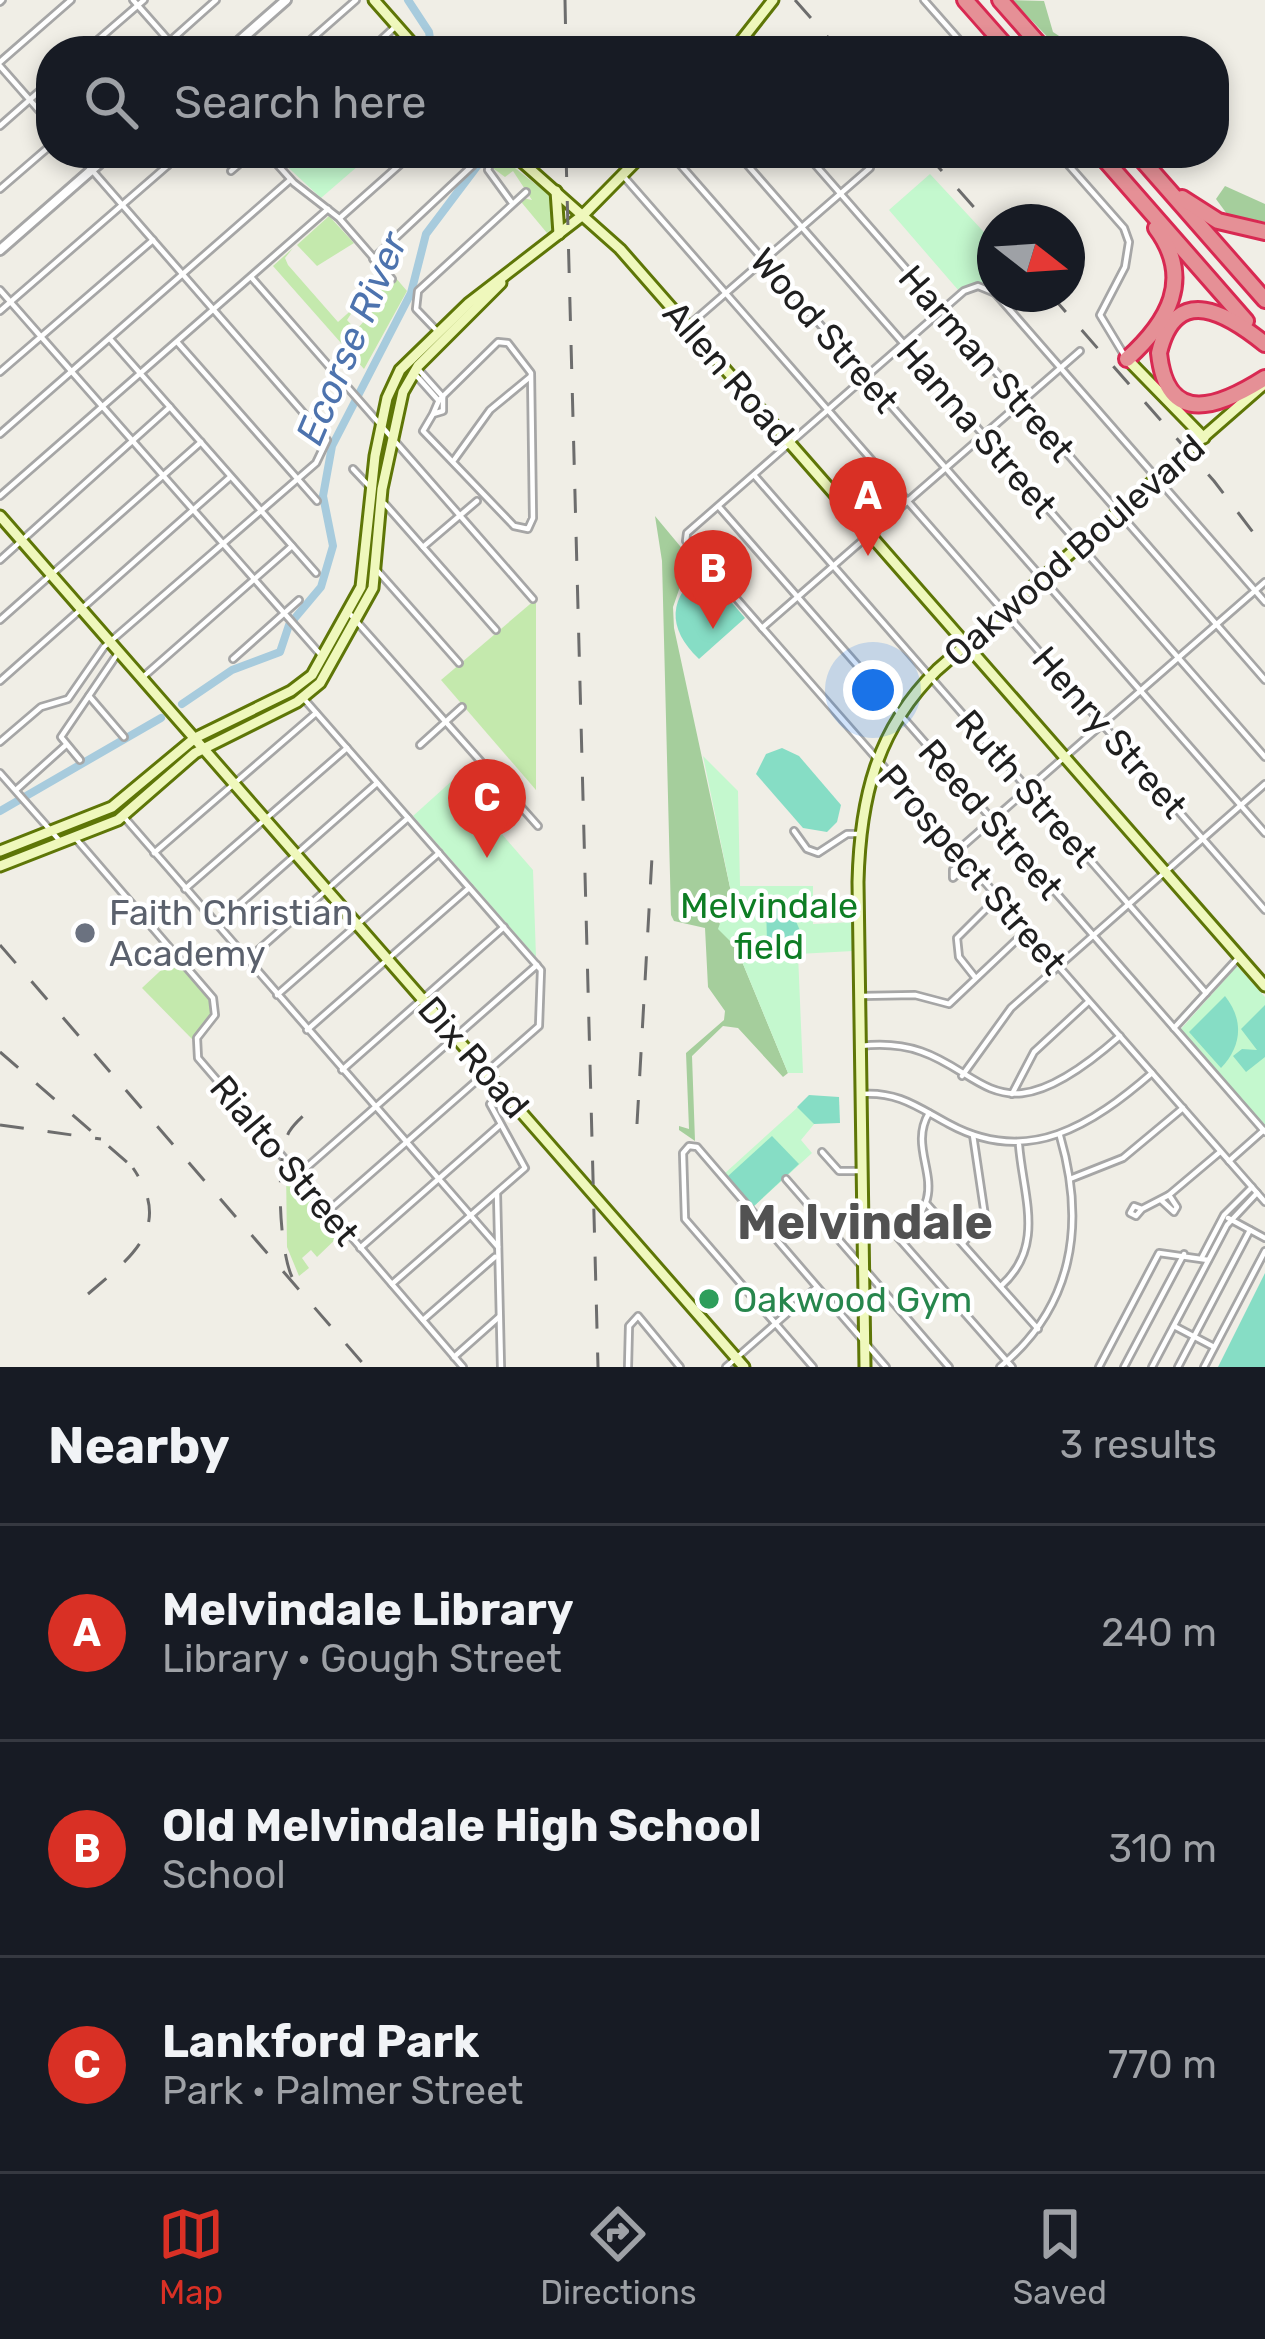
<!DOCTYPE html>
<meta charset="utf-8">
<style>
:root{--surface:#171b24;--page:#242831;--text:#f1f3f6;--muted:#9ea1a6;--line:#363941;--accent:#d93025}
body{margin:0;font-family:Rubik,sans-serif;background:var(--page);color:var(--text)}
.compass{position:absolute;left:977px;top:204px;width:108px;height:108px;border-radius:50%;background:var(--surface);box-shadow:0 6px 18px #0003;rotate:107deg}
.you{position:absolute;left:873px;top:690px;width:42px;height:42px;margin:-30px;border:9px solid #fff;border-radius:50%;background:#1a73e8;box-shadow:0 0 0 18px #1a73e833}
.badge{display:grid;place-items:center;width:78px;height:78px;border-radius:50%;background:var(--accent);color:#fff;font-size:39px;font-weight:700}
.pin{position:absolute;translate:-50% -99px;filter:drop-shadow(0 3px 6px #0008)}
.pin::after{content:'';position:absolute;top:63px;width:42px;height:36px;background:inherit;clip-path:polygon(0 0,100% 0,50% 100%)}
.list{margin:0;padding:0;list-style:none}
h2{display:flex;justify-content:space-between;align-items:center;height:156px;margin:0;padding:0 48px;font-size:51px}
h2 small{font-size:39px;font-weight:400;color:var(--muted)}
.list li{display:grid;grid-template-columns:78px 1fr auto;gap:36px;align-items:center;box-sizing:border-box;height:216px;padding:0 48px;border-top:3px solid var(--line)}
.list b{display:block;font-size:45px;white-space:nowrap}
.list p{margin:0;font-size:39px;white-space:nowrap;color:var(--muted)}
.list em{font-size:39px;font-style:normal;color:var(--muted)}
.icon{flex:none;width:66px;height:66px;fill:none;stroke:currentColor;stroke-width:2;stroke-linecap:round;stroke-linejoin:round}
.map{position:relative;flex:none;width:1265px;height:1367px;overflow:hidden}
.search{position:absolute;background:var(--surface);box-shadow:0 6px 18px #0003;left:36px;right:36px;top:36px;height:132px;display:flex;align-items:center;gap:30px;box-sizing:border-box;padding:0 42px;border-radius:48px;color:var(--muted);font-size:45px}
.sheet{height:804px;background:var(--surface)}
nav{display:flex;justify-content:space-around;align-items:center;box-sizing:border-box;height:168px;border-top:3px solid var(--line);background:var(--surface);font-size:33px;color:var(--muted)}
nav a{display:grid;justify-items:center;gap:6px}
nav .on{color:var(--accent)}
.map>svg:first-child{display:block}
.grass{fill:#c4e9ad}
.forest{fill:#a5ce9c}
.park{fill:#c4f8ce}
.pitch{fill:#86ddc5}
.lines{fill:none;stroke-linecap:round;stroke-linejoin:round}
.river{stroke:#a7cbdd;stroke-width:8}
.minor-casing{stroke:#a6a6a6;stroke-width:10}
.tertiary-casing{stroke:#a6a6a6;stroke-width:14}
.secondary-casing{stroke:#5e7607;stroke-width:15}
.motorway-casing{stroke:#d82952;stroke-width:20}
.minor{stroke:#fff;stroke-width:4.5}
.tertiary{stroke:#fff;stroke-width:8}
.secondary{stroke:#eff8bc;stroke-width:9}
.motorway{stroke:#e59096;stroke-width:14}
.rail{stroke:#6d6d6d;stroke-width:3;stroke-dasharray:24 24;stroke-linecap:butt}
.worship-dot{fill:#6b7280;stroke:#fff;stroke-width:4.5}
.leisure-dot{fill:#2e9e5b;stroke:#fff;stroke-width:4.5}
.labels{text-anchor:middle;stroke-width:9;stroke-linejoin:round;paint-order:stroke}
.street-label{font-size:36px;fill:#1f1f1f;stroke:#fff}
.park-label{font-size:36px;fill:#0e7d24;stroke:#fff}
.worship-label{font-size:36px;fill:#5b616d;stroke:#fff;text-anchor:start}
.leisure-label{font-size:36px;fill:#27864d;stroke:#fff;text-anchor:start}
.water-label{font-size:39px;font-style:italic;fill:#4d73ae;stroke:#fff}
.district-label{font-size:48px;font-weight:bold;fill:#525252;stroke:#fff}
</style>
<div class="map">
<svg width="1265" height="1367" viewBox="0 0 1265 1367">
<rect width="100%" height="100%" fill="#f0eee6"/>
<g class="grass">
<path d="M 496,153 L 553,198 L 555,227 L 547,233 L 522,203 L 523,198 L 532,200 L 513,171 L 505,177 L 490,166 Z"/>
<path d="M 329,216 L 354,243 L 317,266 L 297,245 Z"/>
<path d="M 293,248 L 285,258 L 288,265 L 338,322 L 356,306 L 347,320 L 356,330 L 378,306 L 369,294 L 395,277 L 407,291 L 364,369 L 273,266 Z"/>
<path d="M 536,599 L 536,790 L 441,680 Z"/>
<path d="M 174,958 L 213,1004 L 211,1019 L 192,1039 L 142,988 Z"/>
<path d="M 286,1167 L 342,1233 L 317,1257 L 311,1250 L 302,1258 L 309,1268 L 299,1276 L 287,1247 Z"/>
</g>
<g class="forest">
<path d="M 1012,0 L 1044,1 L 1053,32 L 1082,51 L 1061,51 Z"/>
<path d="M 1225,186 L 1265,204 L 1265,222 L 1227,214 L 1216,199 Z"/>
<path d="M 655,516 L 690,558 L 673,607 L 674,628 L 731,892 L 718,921 L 736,947 L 788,1073 L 783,1077 L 738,1028 L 723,1026 L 692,1056 L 695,1141 L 679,1130 L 679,1126 L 689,1129 L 686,1053 L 724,1020 L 725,1011 L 708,987 L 705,928 L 674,921 L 671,915 L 662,561 Z"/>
</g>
<g class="park">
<path d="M 287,153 L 373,153 L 321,198 L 279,159 Z"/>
<path d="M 930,174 L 995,244 L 995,290 L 974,283 L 959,291 L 889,210 Z"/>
<path d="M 703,756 L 738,791 L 740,886 L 813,886 L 813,924 L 852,922 L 853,951 L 798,954 L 803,1073 L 788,1073 L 736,947 L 718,929 L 731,892 Z"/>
<path d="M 454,779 L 533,870 L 536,957 L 413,816 Z"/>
<path d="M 1237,966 L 1265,997 L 1265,1128 L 1180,1030 Z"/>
<path d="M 798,1107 L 815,1123 L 801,1140 L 812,1153 L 753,1207 L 724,1174 Z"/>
</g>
<g class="pitch">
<path d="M 704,570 L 745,618 L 699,659 C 666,628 668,596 704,570 Z"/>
<path d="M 782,748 L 799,756 L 841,805 L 837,822 L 827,832 L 803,828 L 756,774 L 766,754 Z"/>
<path d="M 766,905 L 792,912 L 804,940 L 767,941 Z"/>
<path d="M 1225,996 C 1244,1020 1242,1046 1221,1068 L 1189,1032 Z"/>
<path d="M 1265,1005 L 1265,1057 L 1246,1072 L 1233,1056 L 1242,1049 L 1257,1050 L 1241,1029 Z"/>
<path d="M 809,1095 L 839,1097 L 840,1123 L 814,1124 L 797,1107 Z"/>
<path d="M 772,1136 L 799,1164 L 753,1207 L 727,1177 Z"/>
<path d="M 1265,1273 L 1265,1367 L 1218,1367 Z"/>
</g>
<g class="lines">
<g class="river">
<path d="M 408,0 L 429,32 L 432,51"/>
<path d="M 182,704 L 232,670 L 280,652 L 289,625 L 321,587 L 333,546 L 323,496 L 332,446 L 411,293 L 426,234 L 478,165 L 476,153"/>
<path d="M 0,811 L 161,718"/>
</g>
<defs>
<g id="minor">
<path d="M 133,0 L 178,51"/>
<path d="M 924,0 L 969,51"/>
<path d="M 0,2 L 2,0"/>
<path d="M 85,51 L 144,0"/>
<path d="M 159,51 L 216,0"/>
<path d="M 298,51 L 356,0"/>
<path d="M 369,51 L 396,26"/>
<path d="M 0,62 L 71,0"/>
<path d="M 0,66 L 51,124"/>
<path d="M 0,126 L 51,81"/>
<path d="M 267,153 L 294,183 L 339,218 L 392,279"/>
<path d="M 493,153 L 488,170 L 512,203"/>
<path d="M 670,153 L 1265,833"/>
<path d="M 737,153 L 1265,757"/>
<path d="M 805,153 L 1265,680"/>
<path d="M 1058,153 L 1124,228 L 1129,242 L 1125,267 L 1100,315 L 1126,358"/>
<path d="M 231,171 L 252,153"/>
<path d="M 625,178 L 1265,910"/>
<path d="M 0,189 L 51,145"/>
<path d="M 341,217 L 413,153"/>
<path d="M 373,259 L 473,165"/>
<path d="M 251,277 L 341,380"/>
<path d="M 0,290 L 320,654"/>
<path d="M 995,293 L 978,286 L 964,291 L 687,533 L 686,541 L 1265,1202"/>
<path d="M 996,294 L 1265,602"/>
<path d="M 0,311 L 182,153"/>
<path d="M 688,326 L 870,168"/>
<path d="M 439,333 L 416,309 L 418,291 L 526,192"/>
<path d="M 110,339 L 316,573"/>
<path d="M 178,343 L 317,501"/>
<path d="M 419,370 L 443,397"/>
<path d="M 0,372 L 153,240"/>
<path d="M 414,373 L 438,400"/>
<path d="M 343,382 L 533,599"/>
<path d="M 433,414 L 423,431 L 514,526 L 528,529 L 533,518 L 531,373 L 508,343 L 498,342 L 439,400 L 433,414 L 443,411 L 443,397"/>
<path d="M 0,434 L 290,180"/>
<path d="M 454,460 L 490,410 L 530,377"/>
<path d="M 353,469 L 369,486"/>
<path d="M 754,475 L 1206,993"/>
<path d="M 0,496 L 328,209"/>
<path d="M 385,504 L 496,630"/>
<path d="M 720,508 L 1265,1132"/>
<path d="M 423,547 L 477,501"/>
<path d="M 0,560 L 170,407"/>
<path d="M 375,568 L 459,663"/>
<path d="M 350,614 L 538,826"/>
<path d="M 0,620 L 201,442"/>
<path d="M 762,628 L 1080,351"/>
<path d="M 233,659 L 299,600"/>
<path d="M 143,677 L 292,546"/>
<path d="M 0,681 L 229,478"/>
<path d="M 89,696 L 124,737"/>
<path d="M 305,700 L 541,970 L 539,1026 L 328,1211"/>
<path d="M 0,742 L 41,707 L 68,699 L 104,647 L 316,463 L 327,440 L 77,153"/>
<path d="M 420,745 L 462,707"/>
<path d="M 80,760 L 61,737 L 118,653"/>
<path d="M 0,773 L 59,840"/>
<path d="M 17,789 L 66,745"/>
<path d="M 124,817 L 498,1247"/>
<path d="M 794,831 L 807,849 L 818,853 L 847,834 L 859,834"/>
<path d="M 77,840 L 213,998 L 215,1015 L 197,1038 L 198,1058 L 463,1367"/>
<path d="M 957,851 L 1265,582"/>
<path d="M 154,853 L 316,713"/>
<path d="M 962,868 L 953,870 L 953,878 L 968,863"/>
<path d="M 185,889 L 347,748"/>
<path d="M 216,925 L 377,783"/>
<path d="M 247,960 L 408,818"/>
<path d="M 974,976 L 959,957 L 957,938 L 998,897"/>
<path d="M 277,995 L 439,853"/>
<path d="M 861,996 L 915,995 L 949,1004 L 1027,930"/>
<path d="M 1174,1028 L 1239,957"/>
<path d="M 307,1030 L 469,888"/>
<path d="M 861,1046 C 987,1031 972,1167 1120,1036"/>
<path d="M 342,1070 L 504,927"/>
<path d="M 962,1076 L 1011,1008 L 1265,784"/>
<path d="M 861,1094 C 898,1091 919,1108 949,1124 C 1028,1167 1092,1125 1152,1073"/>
<path d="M 1012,1094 L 1034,1052 L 1087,1003"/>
<path d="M 822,1152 L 839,1171 L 863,1171"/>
<path d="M 1229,1161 L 1264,1130"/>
<path d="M 298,1175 L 537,965"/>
<path d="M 786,1179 L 859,1263"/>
<path d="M 1070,1179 L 1123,1158 L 1183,1108"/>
<path d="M 497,1193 L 501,1367"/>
<path d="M 1161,1200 L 1174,1212 L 1177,1207 L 1169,1195"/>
<path d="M 926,1203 L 1038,1329"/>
<path d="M 1142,1209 L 1136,1216 L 1130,1213 L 1134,1206 L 1142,1209 L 1169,1195 L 1220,1152"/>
<path d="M 1228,1218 L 1265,1238"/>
<path d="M 864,1234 L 895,1234 L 1012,1367"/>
<path d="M 895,1234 C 962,1195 903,1156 929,1113"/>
<path d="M 963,1243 L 985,1216 L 973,1135"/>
<path d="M 360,1248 L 500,1125"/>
<path d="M 1202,1257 L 1224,1215 L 1252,1187"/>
<path d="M 867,1272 L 949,1367"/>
<path d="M 392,1284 L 525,1168 L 490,1104 L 502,1089"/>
<path d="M 1001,1286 C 1046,1246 1023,1196 1019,1145"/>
<path d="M 423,1320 L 495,1257"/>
<path d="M 1174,1326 L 1214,1347"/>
<path d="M 454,1357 L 499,1317"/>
<path d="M 628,1367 L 629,1326 L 638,1316 L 680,1367"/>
<path d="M 726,1367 L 816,1288"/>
<path d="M 813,1367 L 685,1219 L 683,1153 L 689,1146 L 697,1147 L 886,1367"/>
<path d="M 1000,1367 C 1073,1307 1086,1225 1060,1136"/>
<path d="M 1099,1367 L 1159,1253 L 1208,1260"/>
<path d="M 1124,1367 L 1184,1254"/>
<path d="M 1152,1367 L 1227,1225 L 1257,1193"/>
<path d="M 1178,1367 L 1250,1230"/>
<path d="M 1204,1367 L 1265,1251"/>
</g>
<g id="tertiary">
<path d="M 228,51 L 286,0"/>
<path d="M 0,250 L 111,153"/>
</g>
<g id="secondary">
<path d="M 374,0 L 419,51"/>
<path d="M 733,51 L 773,0"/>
<path d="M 512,153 L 620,249 L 1265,986"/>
<path d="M 556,191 L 559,234"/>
<path d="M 1127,359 L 1204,438"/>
<path d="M 0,516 L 744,1367"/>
<path d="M 0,851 L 112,807 L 195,738 L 291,691 L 312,675 L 361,587 L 375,456 L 387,398 L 400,370 L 469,303 L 583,215 L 644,153"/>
<path d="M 0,866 L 118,820 L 195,753 L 297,702 L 320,683 L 373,588 L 382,489 L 403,392 L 418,366 L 501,283"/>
<path d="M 865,1367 L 858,882 C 860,799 876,730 937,670 L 1263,385"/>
</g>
<g id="motorway">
<path d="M 965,0 L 1010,51"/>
<path d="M 1000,0 L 1045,51"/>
<path d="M 1099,153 L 1246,321"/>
<path d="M 1136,153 L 1265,300"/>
<path d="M 1182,198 L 1218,221 L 1265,232"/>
<path d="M 1265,344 C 1229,315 1176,281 1159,353 C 1167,429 1221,406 1265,378"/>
<path d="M 1127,359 C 1168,322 1194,279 1156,228"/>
</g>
</defs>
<use href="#minor" class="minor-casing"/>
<use href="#tertiary" class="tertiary-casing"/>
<use href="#secondary" class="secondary-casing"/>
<use href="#motorway" class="motorway-casing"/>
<use href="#minor" class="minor"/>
<use href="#tertiary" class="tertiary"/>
<use href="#secondary" class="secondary"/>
<use href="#motorway" class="motorway"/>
<g class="rail">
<path d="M 565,0 L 566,51"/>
<path d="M 795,0 L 840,51"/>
<path d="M 566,153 L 598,1367"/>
<path d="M 926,153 L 995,231"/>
<path d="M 1050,294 L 1214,481 L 1265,548"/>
<path d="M 0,945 L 366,1367"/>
<path d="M 0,1052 L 128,1163"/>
<path d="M 637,1124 L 652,857"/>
<path d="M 0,1125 L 101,1139"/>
<path d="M 292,1277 C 279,1249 275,1159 289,1132 C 296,1121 307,1113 316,1104"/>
<path d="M 88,1294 C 131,1257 174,1228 133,1168"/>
</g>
</g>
<circle class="worship-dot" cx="85" cy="933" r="12"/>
<circle class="leisure-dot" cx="709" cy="1299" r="12"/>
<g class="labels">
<g class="street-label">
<text transform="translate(825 330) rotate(49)" y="13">Wood Street</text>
<text transform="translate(987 363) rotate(49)" y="13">Harman Street</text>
<text transform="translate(729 373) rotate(49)" y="13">Allen Road</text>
<text transform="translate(977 428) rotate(49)" y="13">Hanna Street</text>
<text transform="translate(1074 550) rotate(-41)" y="13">Oakwood Boulevard</text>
<text transform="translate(1110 732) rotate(49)" y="13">Henry Street</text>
<text transform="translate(1027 788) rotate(49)" y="13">Ruth Street</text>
<text transform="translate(991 819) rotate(49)" y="13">Reed Street</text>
<text transform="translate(973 869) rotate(49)" y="13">Prospect Street</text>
<text transform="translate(474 1057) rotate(49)" y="13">Dix Road</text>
<text transform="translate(285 1160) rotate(50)" y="13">Rialto Street</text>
</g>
<g class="park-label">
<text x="769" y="918">Melvindale<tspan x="769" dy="41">field</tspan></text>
</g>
<g class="worship-label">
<text x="109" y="925">Faith Christian<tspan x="109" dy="41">Academy</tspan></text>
</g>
<g class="leisure-label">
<text x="733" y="1312">Oakwood Gym</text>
</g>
<g class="water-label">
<text transform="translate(351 338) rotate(-67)" y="14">Ecorse River</text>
</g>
<g class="district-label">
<text x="865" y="1239">Melvindale</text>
</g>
</g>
</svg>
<svg class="compass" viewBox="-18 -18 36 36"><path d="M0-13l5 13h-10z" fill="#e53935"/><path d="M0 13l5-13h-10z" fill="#9ea1a6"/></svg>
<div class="you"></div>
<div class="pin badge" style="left:868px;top:556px">A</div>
<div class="pin badge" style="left:713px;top:629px">B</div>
<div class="pin badge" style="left:487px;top:858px">C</div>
<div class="search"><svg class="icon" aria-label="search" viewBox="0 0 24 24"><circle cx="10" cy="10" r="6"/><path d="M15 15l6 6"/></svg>Search here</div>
</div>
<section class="sheet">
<h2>Nearby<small>3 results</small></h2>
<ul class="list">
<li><span class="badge">A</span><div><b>Melvindale Library</b><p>Library · Gough Street</p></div><em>240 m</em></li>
<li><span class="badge">B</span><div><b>Old Melvindale High School</b><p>School</p></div><em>310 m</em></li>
<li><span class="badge">C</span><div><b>Lankford Park</b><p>Park · Palmer Street</p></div><em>770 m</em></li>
</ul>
</section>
<nav>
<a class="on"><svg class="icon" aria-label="map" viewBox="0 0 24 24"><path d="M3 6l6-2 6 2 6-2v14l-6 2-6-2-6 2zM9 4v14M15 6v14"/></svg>Map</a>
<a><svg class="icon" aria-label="directions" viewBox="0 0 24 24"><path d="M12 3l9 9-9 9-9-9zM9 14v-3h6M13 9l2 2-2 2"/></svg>Directions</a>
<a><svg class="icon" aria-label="saved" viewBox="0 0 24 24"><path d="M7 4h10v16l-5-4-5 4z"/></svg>Saved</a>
</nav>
